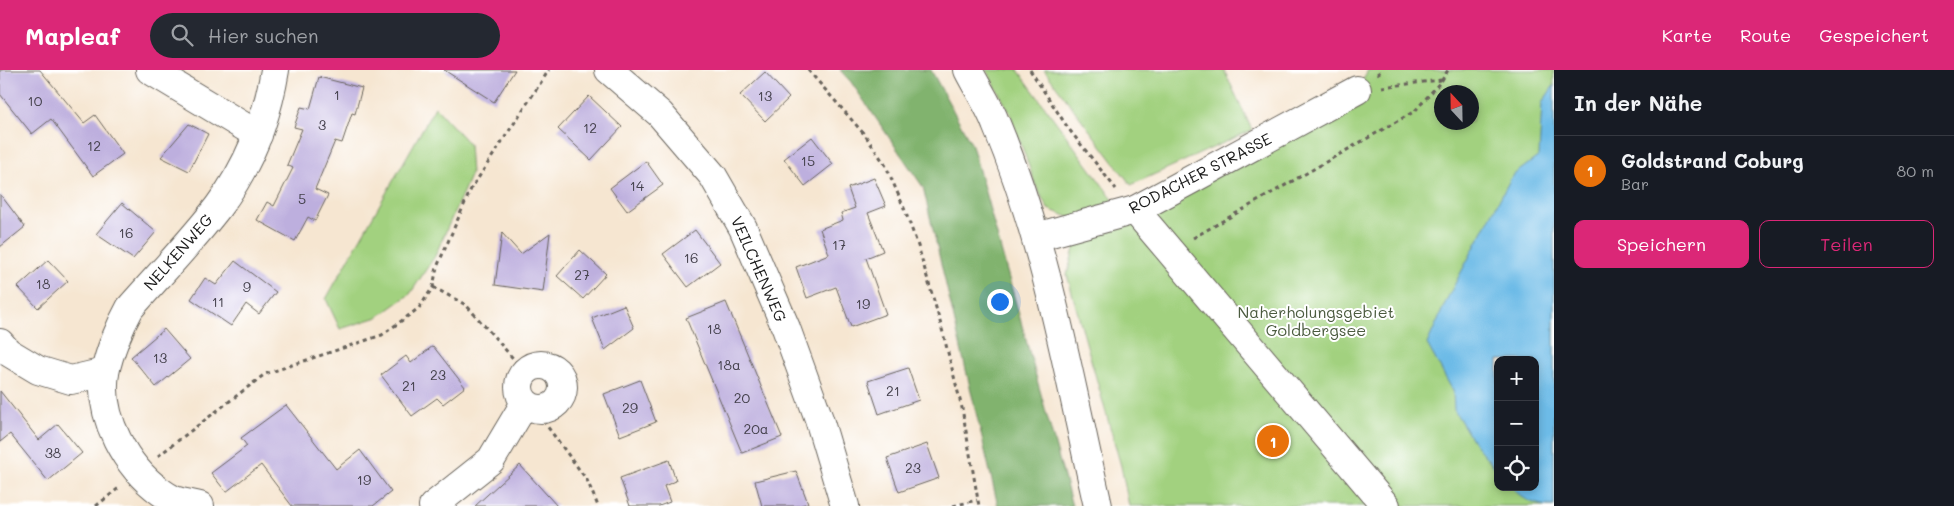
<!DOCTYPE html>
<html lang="de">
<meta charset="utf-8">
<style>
:root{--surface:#171b24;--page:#242831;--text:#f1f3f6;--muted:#9ea1a6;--line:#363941;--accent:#db2777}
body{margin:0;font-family:Mali,sans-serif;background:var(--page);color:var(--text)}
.controls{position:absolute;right:15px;bottom:15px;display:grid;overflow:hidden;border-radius:10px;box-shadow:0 2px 8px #0003}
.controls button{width:45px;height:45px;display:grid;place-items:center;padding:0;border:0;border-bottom:1px solid var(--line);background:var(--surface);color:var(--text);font:25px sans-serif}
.compass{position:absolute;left:1434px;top:15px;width:45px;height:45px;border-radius:50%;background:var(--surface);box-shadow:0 2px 8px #0003;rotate:338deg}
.you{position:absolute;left:999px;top:231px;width:18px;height:18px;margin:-12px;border:4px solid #fff;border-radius:50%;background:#1a73e8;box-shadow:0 0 0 8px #1a73e833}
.badge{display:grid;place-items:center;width:32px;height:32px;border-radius:50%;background:var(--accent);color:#fff;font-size:16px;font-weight:700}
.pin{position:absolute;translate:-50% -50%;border:2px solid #fff;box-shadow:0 1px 5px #0006}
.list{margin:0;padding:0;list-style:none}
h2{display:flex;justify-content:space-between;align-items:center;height:65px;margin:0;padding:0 20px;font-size:21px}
h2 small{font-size:16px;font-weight:400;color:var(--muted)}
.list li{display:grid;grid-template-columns:32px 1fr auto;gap:15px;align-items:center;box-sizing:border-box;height:70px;padding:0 20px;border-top:1px solid var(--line)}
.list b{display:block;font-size:19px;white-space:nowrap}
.list p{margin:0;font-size:16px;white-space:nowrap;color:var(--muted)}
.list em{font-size:16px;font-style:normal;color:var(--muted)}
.actions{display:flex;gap:10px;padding:15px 20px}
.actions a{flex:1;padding:11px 0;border:1px solid var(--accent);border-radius:10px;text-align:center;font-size:18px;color:var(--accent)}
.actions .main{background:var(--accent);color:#fff}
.icon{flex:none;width:28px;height:28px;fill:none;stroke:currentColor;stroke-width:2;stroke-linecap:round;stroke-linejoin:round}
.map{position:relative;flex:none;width:1554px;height:436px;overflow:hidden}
header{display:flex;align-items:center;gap:30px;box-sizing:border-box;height:70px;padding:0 25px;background:var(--accent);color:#fff}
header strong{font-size:24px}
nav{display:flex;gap:28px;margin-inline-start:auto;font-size:18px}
.search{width:350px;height:45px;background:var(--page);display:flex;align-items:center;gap:12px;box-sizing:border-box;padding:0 18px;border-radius:28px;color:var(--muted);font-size:19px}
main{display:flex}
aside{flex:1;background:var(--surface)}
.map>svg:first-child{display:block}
.green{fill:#a2d17f;stroke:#5f764e;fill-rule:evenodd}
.forest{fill:#81b36e;stroke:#4e6845}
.water{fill:#6dbbe7;stroke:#446c82}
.building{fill:#bdafde}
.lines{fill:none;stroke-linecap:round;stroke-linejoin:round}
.minor-casing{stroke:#68635b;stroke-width:30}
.path{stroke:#68635b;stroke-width:3;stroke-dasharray:4 4;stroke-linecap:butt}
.minor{stroke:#fff;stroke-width:28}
.labels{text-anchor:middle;stroke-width:4;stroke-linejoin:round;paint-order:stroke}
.number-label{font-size:14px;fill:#44414c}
.street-label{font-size:16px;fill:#1c1c1c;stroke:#fff}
.park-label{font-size:16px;fill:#4b5b3f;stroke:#fff}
</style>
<header>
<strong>Mapleaf</strong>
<div class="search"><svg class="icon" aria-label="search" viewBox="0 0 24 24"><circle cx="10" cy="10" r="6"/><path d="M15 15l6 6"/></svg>Hier suchen</div>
<nav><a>Karte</a><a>Route</a><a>Gespeichert</a></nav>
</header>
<main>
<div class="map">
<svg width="1554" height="436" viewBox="0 0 1554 436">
<rect width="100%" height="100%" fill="#fff"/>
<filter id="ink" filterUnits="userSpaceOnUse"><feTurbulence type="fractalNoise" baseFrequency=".02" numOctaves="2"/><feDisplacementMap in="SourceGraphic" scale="10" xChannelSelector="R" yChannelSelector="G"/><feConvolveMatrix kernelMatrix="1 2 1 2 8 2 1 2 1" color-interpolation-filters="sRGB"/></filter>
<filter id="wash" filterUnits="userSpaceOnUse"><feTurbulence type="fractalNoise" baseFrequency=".0096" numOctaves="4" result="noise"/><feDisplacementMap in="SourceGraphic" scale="20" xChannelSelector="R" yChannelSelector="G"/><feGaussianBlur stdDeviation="1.12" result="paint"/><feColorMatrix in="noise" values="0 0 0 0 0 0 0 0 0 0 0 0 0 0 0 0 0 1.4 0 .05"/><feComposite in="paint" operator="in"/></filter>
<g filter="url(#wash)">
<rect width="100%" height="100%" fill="#f6e6d1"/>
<g class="green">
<path d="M 986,0 L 1018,0 L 1114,131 L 1071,148 L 1048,139 L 1036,116 L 1009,41 Z"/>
<path d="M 1044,0 L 1224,0 L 1252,60 L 1131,115 Z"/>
<path d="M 1368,0 L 1554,0 L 1554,436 L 1129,436 L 1121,396 L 1067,205 L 1075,175 L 1134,152 L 1357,20 ZM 1442,22 L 1472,22 L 1472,52 L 1442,52 ZM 1498,290 L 1535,290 L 1535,417 L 1498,417 Z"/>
<path d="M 435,37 L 469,74 L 471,104 L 435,186 L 410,224 L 378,247 L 340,259 L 326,229 Z"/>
</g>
<path class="forest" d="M 840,0 L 931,0 L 972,75 L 1072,436 L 998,436 L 923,117 L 851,12 Z"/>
<path class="water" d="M 1554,15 L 1554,436 C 1537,436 1523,431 1512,417 L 1535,417 L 1535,290 L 1498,290 L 1498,401 L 1474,373 L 1454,340 L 1453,321 L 1427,274 L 1448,227 L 1512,106 L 1539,86 L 1542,33 Z"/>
<g id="blocks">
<g class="building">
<path d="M 0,0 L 40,0 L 84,53 L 95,45 L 123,84 L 93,106 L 51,49 L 32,64 L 0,24 Z"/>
<path d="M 444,0 L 515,0 L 494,32 Z"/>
<path d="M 765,2 L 789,28 L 765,51 L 740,25 Z"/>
<path d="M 319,7 L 362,18 L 355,44 L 352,43 L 342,73 L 335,71 L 315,119 L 328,125 L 315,151 L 308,147 L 295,171 L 257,150 L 267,132 L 274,136 L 293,98 L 287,95 L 302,59 L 294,57 L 301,37 L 310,39 Z"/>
<path d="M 589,26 L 622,57 L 591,90 L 558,59 Z"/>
<path d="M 189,54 L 208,64 L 189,101 L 161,87 Z"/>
<path d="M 812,67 L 833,94 L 805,116 L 784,89 Z"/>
<path d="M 646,91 L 663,115 L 627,141 L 610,118 Z"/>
<path d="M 874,108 L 886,136 L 868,143 L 883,181 L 866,188 L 886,244 L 851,257 L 836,217 L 807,228 L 796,197 L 829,184 L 820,159 L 843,150 L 841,143 L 855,138 L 848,118 Z"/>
<path d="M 0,124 L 25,157 L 0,177 Z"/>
<path d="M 122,133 L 156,162 L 133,189 L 96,164 Z"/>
<path d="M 695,160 L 720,193 L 688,217 L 663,184 Z"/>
<path d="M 502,163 L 521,184 L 550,163 L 543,222 L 495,215 Z"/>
<path d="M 580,180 L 606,204 L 583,229 L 557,206 Z"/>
<path d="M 48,190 L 68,211 L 38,238 L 18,217 Z"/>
<path d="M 235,191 L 276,222 L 259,244 L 246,234 L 231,256 L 191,229 L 205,208 L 216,215 Z"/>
<path d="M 726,232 L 782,367 L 742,383 L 686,248 Z"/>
<path d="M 624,235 L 634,258 L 605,280 L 592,248 Z"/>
<path d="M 164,259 L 190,289 L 156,317 L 131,287 Z"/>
<path d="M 433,276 L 465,317 L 443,334 L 437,328 L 412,346 L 381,305 L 406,286 L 411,293 Z"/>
<path d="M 908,298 L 919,330 L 879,344 L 868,311 Z"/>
<path d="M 640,310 L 656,352 L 620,366 L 604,324 Z"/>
<path d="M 0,321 L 39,370 L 58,354 L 82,383 L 48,411 L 10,364 L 0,372 Z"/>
<path d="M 286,335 L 336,399 L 360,380 L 391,422 L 373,436 L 292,436 L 261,395 L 226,422 L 211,403 L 247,376 L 241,368 Z"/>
<path d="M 927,374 L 939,408 L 899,422 L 887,388 Z"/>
<path d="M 669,390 L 676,411 L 664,416 L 670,432 L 659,436 L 630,436 L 620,408 Z"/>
<path d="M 520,395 L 557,436 L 475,436 L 499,414 Z"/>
<path d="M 796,401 L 808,433 L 798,436 L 762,436 L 755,411 Z"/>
</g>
</g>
</g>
<g filter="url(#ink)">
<use href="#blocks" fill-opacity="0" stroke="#68635b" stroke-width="1"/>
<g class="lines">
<defs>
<g id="minor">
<path d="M 150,0 L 258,65"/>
<path d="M 609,0 L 660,44 L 713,106 L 743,158 L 786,258 L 819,349 L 845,436"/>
<path d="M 968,0 C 977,18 989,35 996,54 C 1047,176 1069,308 1098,436"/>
<path d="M 1135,140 L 1386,436"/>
<path d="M 1036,167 L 1135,140 L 1357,20"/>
<path d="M 0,273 L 8,282 L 38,300 L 71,310 L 105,302"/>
<circle cx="541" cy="317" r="22"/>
<path d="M 200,436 C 192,434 183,433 174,430 C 170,428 165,425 161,422 C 126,397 98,347 105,303 C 109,282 120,256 130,238 C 159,205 191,172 218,137 C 248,97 267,49 275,0"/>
<path d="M 433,436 L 491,390 L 525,333"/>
</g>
</defs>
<use href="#minor" class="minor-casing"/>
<g class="path">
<path d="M 808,0 L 865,65 L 886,96 L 904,138 L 918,176 L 941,255 L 962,338 L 979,436"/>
<path d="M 1030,0 L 1068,58 L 1116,119"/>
<path d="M 1377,4 L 1383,0"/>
<path d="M 1382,17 L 1441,10"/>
<path d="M 1193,168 L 1415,41 L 1442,10 L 1448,0"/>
<path d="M 433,217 L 466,235 L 525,302"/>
<path d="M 545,350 L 547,356 L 587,410 L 598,436"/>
<path d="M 158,386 L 265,304 L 382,265 L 419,238 L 433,217 L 437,197 L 471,119 L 549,0"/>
<path d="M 96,436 L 120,417"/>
<path d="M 953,436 L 977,430"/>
</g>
<use href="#minor" class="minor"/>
</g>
</g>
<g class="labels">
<g class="number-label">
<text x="337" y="30">1</text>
<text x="765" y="31">13</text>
<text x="35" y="36">10</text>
<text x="322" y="60">3</text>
<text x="590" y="63">12</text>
<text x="94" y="81">12</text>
<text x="808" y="96">15</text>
<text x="637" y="121">14</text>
<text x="302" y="134">5</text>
<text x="126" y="168">16</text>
<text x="839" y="180">17</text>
<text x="691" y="193">16</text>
<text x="582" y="210">27</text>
<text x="43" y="219">18</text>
<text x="247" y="222">9</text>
<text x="218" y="237">11</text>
<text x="863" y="239">19</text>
<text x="714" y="264">18</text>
<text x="160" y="293">13</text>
<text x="729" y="300">18a</text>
<text x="438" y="310">23</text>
<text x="409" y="321">21</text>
<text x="893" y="326">21</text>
<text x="742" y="333">20</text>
<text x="630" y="343">29</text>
<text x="756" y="364">20a</text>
<text x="53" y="388">38</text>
<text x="913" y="403">23</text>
<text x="364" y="415">19</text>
</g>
<g class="street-label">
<text transform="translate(1200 103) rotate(-27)" y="6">RODACHER STRASSE</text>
<text transform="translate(178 182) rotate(-49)" y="6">NELKENWEG</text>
<text transform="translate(759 199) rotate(66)" y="6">VEILCHENWEG</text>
</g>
<g class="park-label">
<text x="1316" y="248">Naherholungsgebiet<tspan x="1316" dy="18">Goldbergsee</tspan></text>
</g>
</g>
</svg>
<div class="controls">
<button>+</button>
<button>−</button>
<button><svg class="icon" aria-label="locate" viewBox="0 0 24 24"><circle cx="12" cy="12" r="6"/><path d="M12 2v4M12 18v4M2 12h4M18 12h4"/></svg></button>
</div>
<svg class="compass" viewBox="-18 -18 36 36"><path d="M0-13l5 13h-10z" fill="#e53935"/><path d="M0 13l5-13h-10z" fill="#9ea1a6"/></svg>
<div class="you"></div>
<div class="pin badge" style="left:1273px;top:371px;background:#e8710a">1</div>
</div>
<aside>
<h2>In der Nähe<small></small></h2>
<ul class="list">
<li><span class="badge" style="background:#e8710a">1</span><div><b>Goldstrand Coburg</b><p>Bar</p></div><em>80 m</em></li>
</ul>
<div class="actions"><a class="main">Speichern</a><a>Teilen</a></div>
</aside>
</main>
